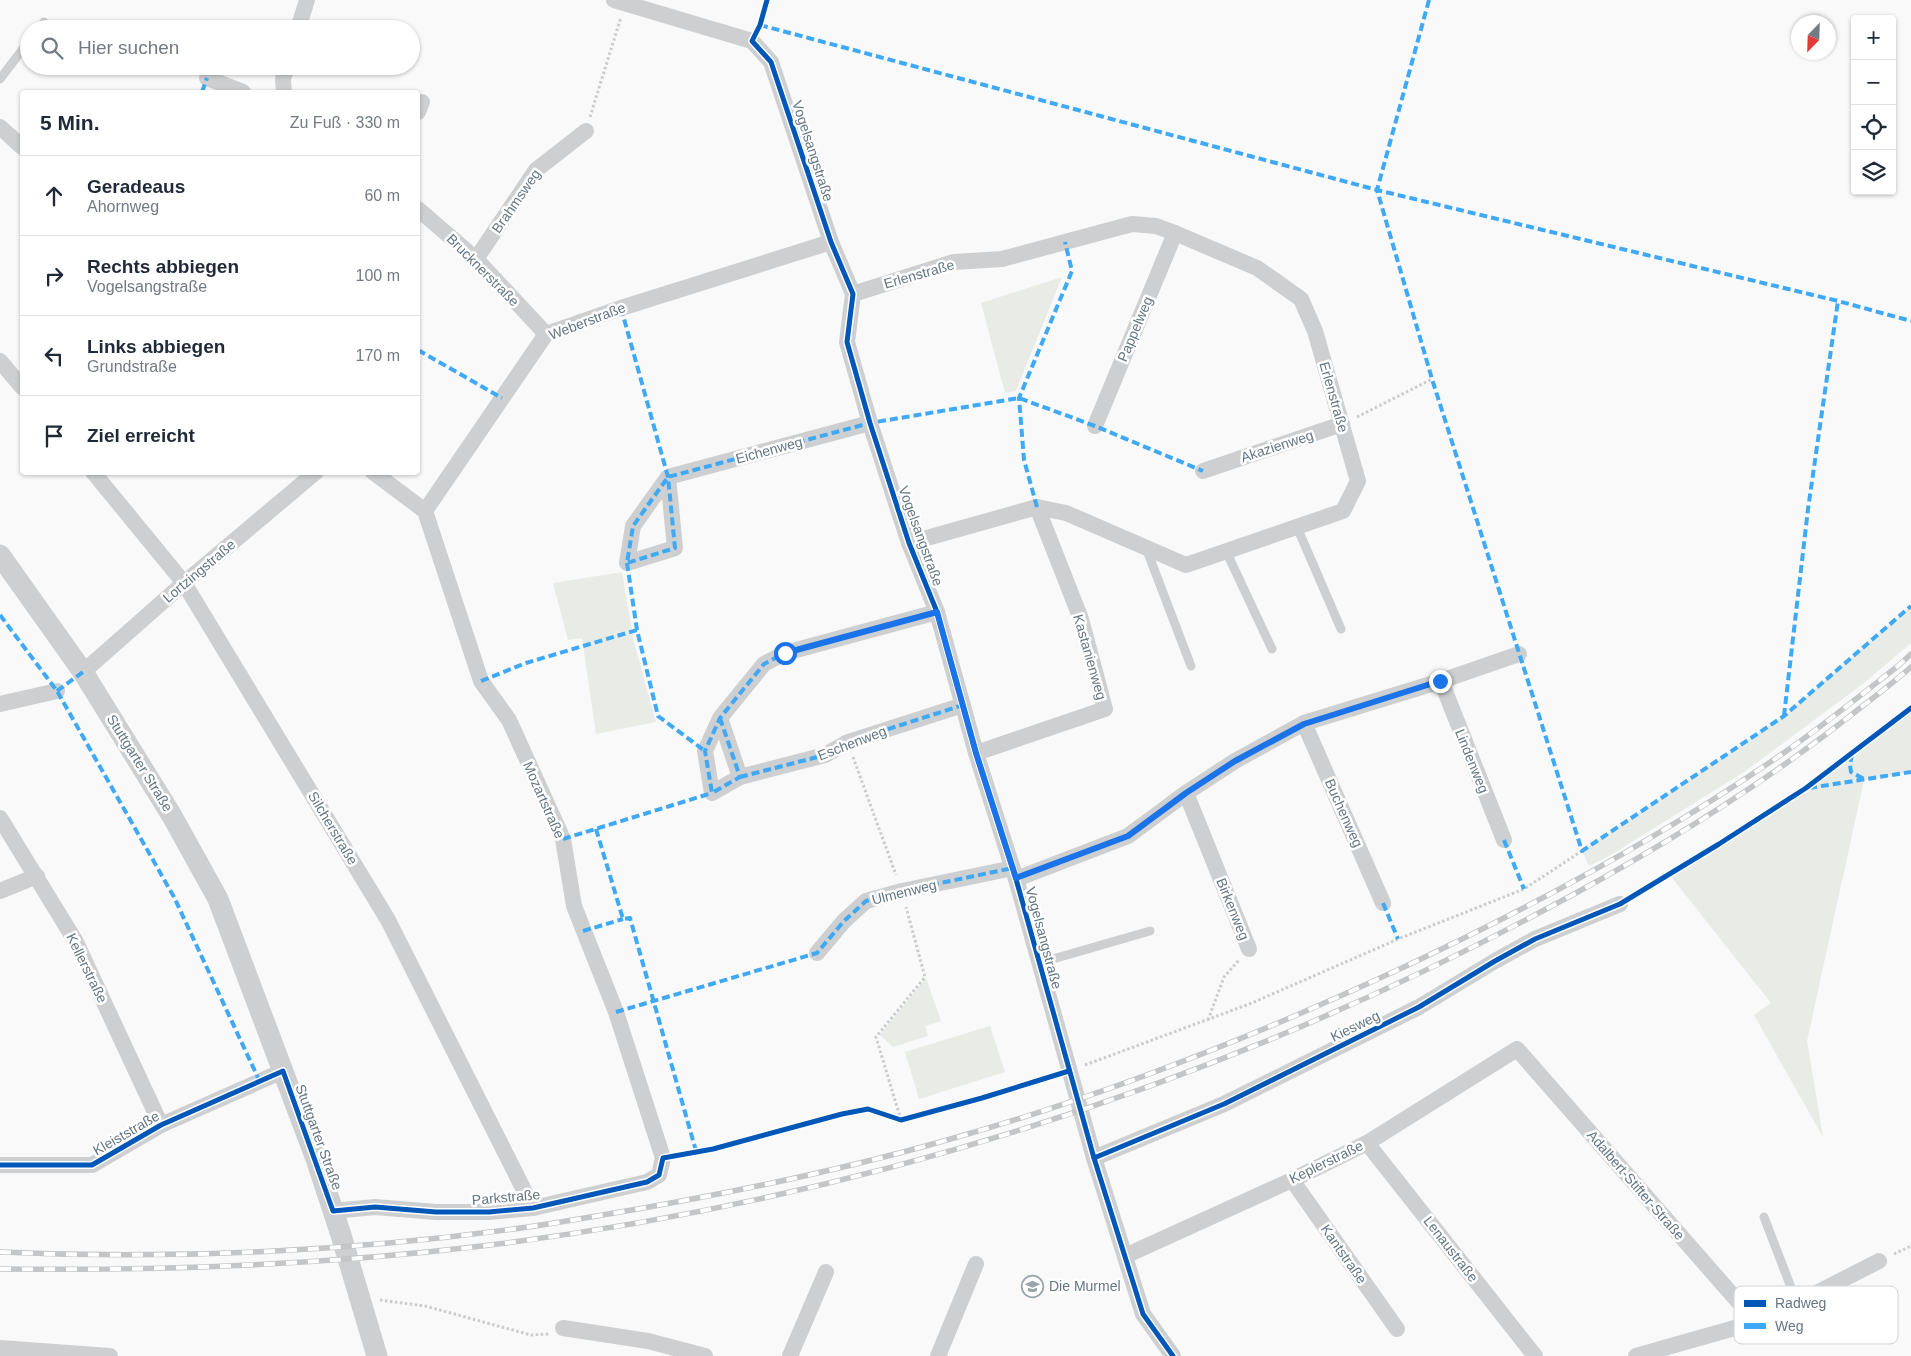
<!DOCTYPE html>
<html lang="de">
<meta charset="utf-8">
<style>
:root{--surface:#fff;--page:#f2f2f3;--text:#1f2937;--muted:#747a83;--line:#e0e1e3}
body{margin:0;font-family:Arial,sans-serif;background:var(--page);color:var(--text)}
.controls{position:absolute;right:15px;top:15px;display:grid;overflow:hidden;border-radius:5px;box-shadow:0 1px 4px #0004}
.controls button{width:45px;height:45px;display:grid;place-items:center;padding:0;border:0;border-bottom:1px solid var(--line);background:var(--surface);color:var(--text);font:25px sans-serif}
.compass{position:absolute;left:1791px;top:15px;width:45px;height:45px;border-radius:50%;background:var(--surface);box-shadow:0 1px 4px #0004;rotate:203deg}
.stop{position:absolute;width:15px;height:15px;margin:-11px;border:4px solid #1a73e8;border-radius:50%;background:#fff}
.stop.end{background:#1a73e8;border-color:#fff;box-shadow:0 1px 5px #0008}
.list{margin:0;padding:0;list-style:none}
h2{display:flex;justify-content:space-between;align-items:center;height:65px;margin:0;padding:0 20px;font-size:21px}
h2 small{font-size:16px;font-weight:400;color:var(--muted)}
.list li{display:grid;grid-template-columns:32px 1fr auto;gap:15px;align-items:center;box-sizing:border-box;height:80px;padding:0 20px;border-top:1px solid var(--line)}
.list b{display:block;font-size:19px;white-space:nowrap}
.list p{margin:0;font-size:16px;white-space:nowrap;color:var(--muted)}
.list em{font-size:16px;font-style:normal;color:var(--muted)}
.icon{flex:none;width:28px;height:28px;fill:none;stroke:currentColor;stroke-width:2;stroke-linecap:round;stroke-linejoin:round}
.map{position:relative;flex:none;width:1911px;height:1356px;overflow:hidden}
.search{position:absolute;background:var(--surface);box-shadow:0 1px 4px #0004;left:20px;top:20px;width:400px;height:55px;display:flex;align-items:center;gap:12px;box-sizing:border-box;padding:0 18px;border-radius:28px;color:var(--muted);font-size:19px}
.panel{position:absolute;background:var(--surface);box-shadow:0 1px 4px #0004;left:20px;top:90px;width:400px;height:385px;border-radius:5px}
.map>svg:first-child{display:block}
.green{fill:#e8ebe6}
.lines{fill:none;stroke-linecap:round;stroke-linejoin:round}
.path{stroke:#cbcccd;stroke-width:3;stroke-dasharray:2.5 2.5;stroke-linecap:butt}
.service{stroke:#cecfd0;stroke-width:9}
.minor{stroke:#cecfd0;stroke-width:16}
.tertiary{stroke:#cecfd0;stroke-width:21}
.rail-casing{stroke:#c3c5c6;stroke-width:5.5}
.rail{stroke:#fff;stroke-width:4;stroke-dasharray:11;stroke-linecap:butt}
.quiet{stroke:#3fa9f5;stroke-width:4;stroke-dasharray:8 4;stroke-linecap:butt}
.cycleway-casing{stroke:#fff;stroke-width:8}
.cycleway{stroke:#0057b8;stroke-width:5}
.route{stroke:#1a73e8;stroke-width:6}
.labels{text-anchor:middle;stroke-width:5;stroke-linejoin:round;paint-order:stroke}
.street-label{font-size:14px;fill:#657683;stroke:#fff}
.poi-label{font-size:14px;fill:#657683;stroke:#fff;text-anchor:start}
.key{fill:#fff;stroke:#d1d6da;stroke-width:1}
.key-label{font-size:14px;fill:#657683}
</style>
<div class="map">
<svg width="1911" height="1356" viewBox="0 0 1911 1356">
<rect width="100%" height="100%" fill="#f9f9f9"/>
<g class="green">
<path d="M 1062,277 L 1016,391 L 1005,393 L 981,303 Z"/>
<path d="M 622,572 L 634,642 L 656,722 L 596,734 L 582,638 L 568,640 L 553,583 Z"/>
<path d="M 1911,606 L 1911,643 L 1864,683 L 1747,770 L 1611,855 L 1589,866 L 1582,851 L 1784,716 Z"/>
<path d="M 1911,708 L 1911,772 L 1864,780 L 1807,1041 L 1823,1137 L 1754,1015 L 1771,1003 L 1669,874 L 1806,788 Z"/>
<path d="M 926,978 L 941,1021 L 925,1026 L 928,1036 L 893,1047 L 880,1035 Z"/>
<path d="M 990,1026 L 1005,1072 L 919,1099 L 905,1052 Z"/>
</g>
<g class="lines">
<g class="path">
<path d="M 590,117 L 621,17"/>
<path d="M 1357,417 L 1432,379"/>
<path d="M 853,757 L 896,875"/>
<path d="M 1208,1020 L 1224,977 L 1239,960"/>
<path d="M 1085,1065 L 1252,1003 L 1398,939 L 1524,889 L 1582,851"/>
<path d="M 901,1120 L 876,1037 L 925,977 L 906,907"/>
<path d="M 678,1155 L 713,1149 L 842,1114 L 868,1109 L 901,1120 L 1055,1075"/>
<path d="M 1894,1254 L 1911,1246"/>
<path d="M 380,1300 L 425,1306 L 531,1335 L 549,1334"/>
</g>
<g class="service">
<path d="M 39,29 L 44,22"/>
<path d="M 0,79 L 29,41"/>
<path d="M 1297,527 L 1341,629"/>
<path d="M 1146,548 L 1191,666"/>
<path d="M 1226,551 L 1272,649"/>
<path d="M 1039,963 L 1150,931"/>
<path d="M 1764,1217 L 1797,1303"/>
</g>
<g class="minor">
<path d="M 614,0 L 752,41 L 771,62 L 831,242 L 853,294 L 847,342 L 870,423 L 909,543 L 937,612 L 976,753 L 1016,879 L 1094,1158 L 1143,1314 L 1173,1356"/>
<path d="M 298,29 L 307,0"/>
<path d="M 207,78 L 243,92"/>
<path d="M 284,92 L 283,79 L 287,66"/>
<path d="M 418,112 L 422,102"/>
<path d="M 0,127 L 22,147"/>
<path d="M 418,209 L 476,259 L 546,334"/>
<path d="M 476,259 L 536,170 L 586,131"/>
<path d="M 853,294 L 954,262 L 1002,259 L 1132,224 L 1156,226 L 1175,233 L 1257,268 L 1301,299 L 1315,331 L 1358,481 L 1343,511 L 1186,565 L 1066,513 L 1037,507 L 909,543"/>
<path d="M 0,361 L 22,387"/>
<path d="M 1095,426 L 1175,233"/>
<path d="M 1203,471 L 1342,424"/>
<path d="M 93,472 L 184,583 L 388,920 L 533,1208"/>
<path d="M 668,477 L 675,548 L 627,563 L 633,526 L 668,477 L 870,423"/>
<path d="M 425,511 L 546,334 L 621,308 L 831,242"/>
<path d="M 83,672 L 184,583 L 316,472"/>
<path d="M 1441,681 L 1504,840"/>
<path d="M 0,704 L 57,691"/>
<path d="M 720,718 L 740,777 L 712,793 L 705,751 L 720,718 L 764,664 L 785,653 L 937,612"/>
<path d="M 1304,723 L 1383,903"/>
<path d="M 976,753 L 1105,709 L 1081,619 L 1037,507"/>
<path d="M 740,777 L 825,755 L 848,742 L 963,705"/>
<path d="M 1186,793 L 1249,949"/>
<path d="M 0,818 L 76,942 L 161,1125"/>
<path d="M 1016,879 L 1128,836 L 1186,793 L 1235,761 L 1304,723 L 1441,681 L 1519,654"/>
<path d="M 0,891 L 37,876"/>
<path d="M 817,953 L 844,921 L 866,901 L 902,891 L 1013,868"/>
<path d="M 1367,1143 L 1535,1356"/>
<path d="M 1094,1158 L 1224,1104 L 1419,1007 L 1495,961 L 1535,939 L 1620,904"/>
<path d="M 0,1165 L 92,1165 L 161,1125 L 283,1071"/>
<path d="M 1292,1180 L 1397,1329"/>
<path d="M 333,1211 L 375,1207 L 436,1212 L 489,1212 L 533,1208 L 647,1182 L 659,1175 L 663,1158 L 616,1012 L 574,906 L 563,839 L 509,720 L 481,681 L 425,511 L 373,472"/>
<path d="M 1125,1256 L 1292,1180 L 1367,1143 L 1517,1049 L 1756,1322"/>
<path d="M 563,1328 L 648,1341 L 705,1356"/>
<path d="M 0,1348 L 110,1356"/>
<path d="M 790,1356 L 826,1272"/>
<path d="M 938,1356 L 976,1264"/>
<path d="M 1636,1356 L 1784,1314 L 1797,1303 L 1879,1261"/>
</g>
<path class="tertiary" d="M 0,555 L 83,672 L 172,816 L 218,899 L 316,1159 L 341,1235 L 377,1356"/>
<defs>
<g id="rail">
<path d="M 0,1252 C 173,1260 357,1251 528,1227 C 569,1221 609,1214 649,1207 C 749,1189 849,1168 947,1140 C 1104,1096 1256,1036 1404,967 C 1536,905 1665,835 1785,752 C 1824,725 1861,695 1898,666 L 1911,654"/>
<path d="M 0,1269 C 161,1271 322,1265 482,1246 C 850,1201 1207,1089 1535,915 C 1647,856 1755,791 1855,712 C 1874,697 1893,683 1911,667"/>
</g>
</defs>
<use href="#rail" class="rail-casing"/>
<use href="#rail" class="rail"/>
<g class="quiet">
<path d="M 1429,0 L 1377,190 L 1432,379 L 1582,851 L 1784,716 L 1911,606"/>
<path d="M 760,25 L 1377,190 L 1838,301 L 1911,321"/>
<path d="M 202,92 L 207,78"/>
<path d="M 621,308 L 668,477 L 675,548 L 627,563 L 633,526 L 668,477 L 870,423 L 1019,398 L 1095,426 L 1203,471"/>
<path d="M 418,350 L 502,398"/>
<path d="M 1037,507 L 1024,460 L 1019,398 L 1072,271 L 1065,242"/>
<path d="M 627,563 L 637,630 L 658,716 L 705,751"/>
<path d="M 0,615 L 57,691 L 174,897 L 260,1082"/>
<path d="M 481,681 L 526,663 L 637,630"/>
<path d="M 57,691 L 83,672"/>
<path d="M 1784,716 L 1808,509 L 1838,301"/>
<path d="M 720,718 L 740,777 L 712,793 L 705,751 L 720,718 L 764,664 L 785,653 L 937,612"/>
<path d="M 1852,754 L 1850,765 L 1851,772 L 1864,779"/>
<path d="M 740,777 L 825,755 L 848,742 L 963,705"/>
<path d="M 1809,788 L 1911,772"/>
<path d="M 596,829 L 623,919 L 630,918 L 696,1151"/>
<path d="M 563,839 L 712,793"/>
<path d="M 1504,840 L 1524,889"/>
<path d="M 1383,903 L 1398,939"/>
<path d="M 583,931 L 623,919"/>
<path d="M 616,1012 L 817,953 L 844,921 L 866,901 L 902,891 L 1013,868"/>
</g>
<defs>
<g id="cycleway">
<path d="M 767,0 L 760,25 L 752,41 L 771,62 L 831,242 L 853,294 L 847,342 L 870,423 L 909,543 L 937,612 L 976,753 L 1016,879 L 1094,1158 L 1143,1314 L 1173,1356"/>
<path d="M 1094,1158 L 1224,1104 L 1419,1007 L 1495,961 L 1535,939 L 1620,904 L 1719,844 L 1806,788 L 1911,708"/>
<path d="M 0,1165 L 92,1165 L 161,1125 L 283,1071 L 333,1211 L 375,1207 L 436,1212 L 489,1212 L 533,1208 L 647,1182 L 659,1175 L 663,1158 L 713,1149 L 842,1114 L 868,1109 L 901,1120 L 982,1098 L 1069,1071"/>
</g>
</defs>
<use href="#cycleway" class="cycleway-casing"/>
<use href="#cycleway" class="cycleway"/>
</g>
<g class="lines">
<path class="route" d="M 785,653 L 937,612 L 976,753 L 1016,878 L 1128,836 L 1186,793 L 1235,761 L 1304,724 L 1440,681"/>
</g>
<defs>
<symbol id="school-ring" viewBox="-11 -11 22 22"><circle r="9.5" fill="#fff" stroke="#99a4ac" stroke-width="1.5"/><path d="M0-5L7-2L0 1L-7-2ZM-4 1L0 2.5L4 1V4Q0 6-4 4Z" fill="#99a4ac"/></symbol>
</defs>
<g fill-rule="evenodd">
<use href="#school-ring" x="1020" y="1274" width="25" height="25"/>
</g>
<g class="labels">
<g class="street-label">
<text transform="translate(813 151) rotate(72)" y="5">Vogelsangstraße</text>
<text transform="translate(516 201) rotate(-55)" y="5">Brahmsweg</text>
<text transform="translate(483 270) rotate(45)" y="5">Brucknerstraße</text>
<text transform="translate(919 274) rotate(-16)" y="5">Erlenstraße</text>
<text transform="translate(587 321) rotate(-21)" y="5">Weberstraße</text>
<text transform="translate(1135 329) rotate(-67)" y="5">Pappelweg</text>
<text transform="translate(1334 397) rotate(74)" y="5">Erlenstraße</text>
<text transform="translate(1277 446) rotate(-18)" y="5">Akazienweg</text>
<text transform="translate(769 450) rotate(-15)" y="5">Eichenweg</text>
<text transform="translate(921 536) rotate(70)" y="5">Vogelsangstraße</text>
<text transform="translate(199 571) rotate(-40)" y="5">Lortzingstraße</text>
<text transform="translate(1090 657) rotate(74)" y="5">Kastanienweg</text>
<text transform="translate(852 743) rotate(-21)" y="5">Eschenweg</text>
<text transform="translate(1472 761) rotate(68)" y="5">Lindenweg</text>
<text transform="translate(140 763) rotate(58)" y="5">Stuttgarter Straße</text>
<text transform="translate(544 800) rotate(66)" y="5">Mozartstraße</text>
<text transform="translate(1344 813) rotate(66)" y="5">Buchenweg</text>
<text transform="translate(333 828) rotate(59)" y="5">Silcherstraße</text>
<text transform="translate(904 892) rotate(-14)" y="5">Ulmenweg</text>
<text transform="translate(1233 909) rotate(68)" y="5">Birkenweg</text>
<text transform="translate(1044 938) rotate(75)" y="5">Vogelsangstraße</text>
<text transform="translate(87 968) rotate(64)" y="5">Kellerstraße</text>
<text transform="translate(1355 1026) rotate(-26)" y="5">Kiesweg</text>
<text transform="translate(126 1133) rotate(-30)" y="5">Kleiststraße</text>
<text transform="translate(319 1137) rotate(70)" y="5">Stuttgarter Straße</text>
<text transform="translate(1326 1162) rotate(-26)" y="5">Keplerstraße</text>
<text transform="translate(1636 1185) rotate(49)" y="5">Adalbert-Stifter-Straße</text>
<text transform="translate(506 1197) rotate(-5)" y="5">Parkstraße</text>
<text transform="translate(1451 1249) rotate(52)" y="5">Lenaustraße</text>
<text transform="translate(1344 1254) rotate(55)" y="5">Kantstraße</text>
</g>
<g class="poi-label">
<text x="1049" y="1291">Die Murmel</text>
</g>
</g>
<rect x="1734" y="1286" width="164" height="58" rx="8" class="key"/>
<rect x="1744" y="1300" width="22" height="7" fill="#0057b8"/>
<rect x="1744" y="1323" width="22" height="6" fill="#3fa9f5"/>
<g class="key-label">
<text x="1775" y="1308">Radweg</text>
<text x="1775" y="1331">Weg</text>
</g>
</svg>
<div class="controls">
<button>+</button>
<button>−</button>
<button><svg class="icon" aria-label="locate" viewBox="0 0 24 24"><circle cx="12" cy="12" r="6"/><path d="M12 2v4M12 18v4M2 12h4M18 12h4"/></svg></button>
<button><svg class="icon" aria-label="layers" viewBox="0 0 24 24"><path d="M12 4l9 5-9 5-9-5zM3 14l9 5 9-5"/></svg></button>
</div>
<svg class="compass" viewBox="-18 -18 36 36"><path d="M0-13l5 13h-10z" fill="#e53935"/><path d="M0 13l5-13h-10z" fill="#747a83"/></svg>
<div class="stop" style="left:785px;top:653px"></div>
<div class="stop end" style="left:1440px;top:681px"></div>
<div class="search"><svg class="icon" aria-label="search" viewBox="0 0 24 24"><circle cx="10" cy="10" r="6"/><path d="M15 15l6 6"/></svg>Hier suchen</div>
<section class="panel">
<h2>5 Min.<small>Zu Fuß · 330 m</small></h2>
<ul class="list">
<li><svg class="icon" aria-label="ahead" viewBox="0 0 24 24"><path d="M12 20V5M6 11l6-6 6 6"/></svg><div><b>Geradeaus</b><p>Ahornweg</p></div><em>60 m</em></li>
<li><svg class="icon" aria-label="right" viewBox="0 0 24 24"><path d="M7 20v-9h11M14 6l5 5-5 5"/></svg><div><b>Rechts abbiegen</b><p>Vogelsangstraße</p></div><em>100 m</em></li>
<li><svg class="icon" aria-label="left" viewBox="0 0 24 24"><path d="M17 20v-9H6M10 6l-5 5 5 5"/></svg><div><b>Links abbiegen</b><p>Grundstraße</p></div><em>170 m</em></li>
<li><svg class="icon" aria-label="arrive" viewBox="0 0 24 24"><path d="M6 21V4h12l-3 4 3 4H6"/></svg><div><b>Ziel erreicht</b></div></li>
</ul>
</section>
</div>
